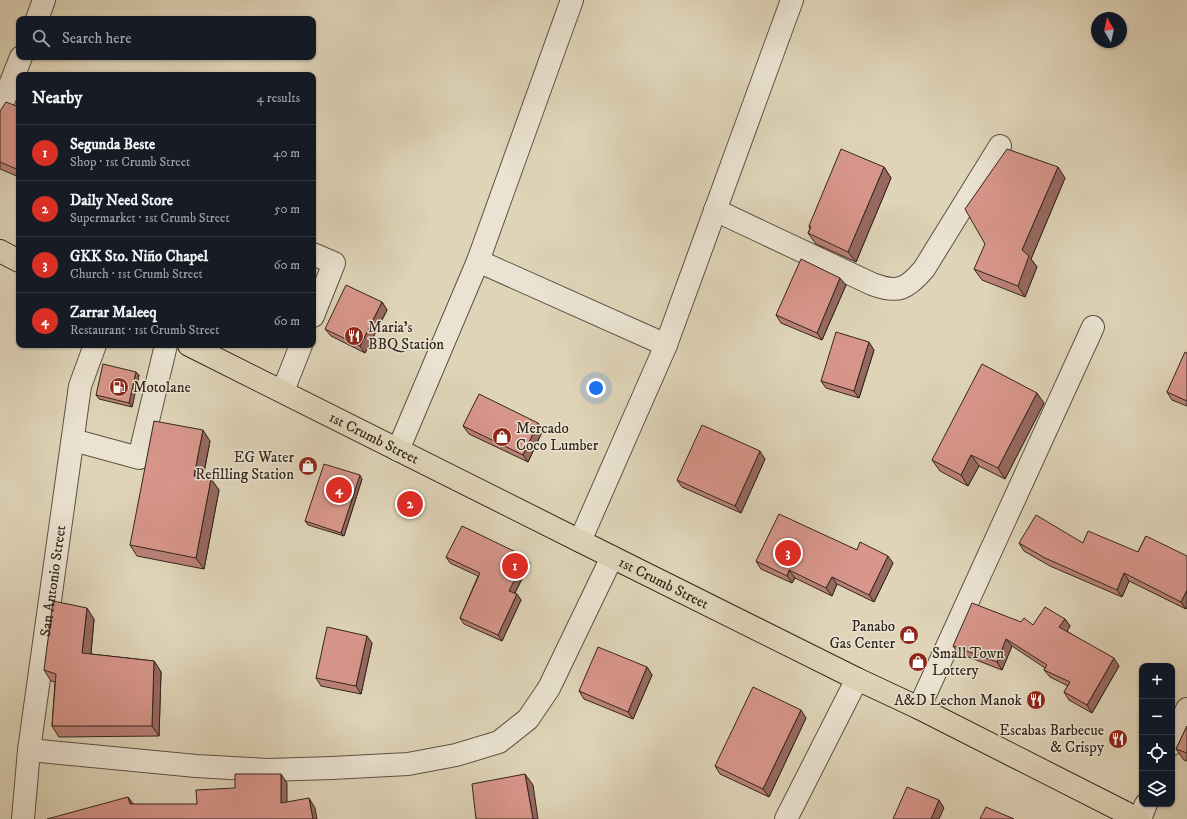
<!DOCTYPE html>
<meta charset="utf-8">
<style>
:root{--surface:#171b24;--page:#20242c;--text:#f1f3f6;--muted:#9ea1a6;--line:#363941;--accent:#d93025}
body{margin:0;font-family:"IM FELL DW Pica",serif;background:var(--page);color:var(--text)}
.controls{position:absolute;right:12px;bottom:12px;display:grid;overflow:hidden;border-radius:8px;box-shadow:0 1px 3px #0004}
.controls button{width:36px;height:36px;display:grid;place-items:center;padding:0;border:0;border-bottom:1px solid var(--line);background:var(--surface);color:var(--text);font:20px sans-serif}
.compass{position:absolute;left:1091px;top:12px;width:36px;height:36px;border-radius:50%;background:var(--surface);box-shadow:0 1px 3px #0004;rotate:351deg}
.you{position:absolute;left:596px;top:388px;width:14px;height:14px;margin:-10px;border:3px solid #fff;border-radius:50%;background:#1a73e8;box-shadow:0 0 0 6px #1a73e833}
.badge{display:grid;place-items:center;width:26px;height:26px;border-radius:50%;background:var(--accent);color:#fff;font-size:13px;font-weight:700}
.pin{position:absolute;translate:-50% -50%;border:2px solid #fff;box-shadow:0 1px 4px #0006}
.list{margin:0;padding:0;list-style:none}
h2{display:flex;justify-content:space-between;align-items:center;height:52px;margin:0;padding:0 16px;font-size:17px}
h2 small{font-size:13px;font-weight:400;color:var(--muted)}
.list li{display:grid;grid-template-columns:26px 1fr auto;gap:12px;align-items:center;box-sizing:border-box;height:56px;padding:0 16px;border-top:1px solid var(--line)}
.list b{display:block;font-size:15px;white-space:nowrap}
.list p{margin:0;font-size:13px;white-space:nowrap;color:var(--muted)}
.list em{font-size:13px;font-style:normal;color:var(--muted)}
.icon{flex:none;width:22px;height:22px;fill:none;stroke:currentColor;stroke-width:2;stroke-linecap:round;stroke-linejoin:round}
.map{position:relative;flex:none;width:1187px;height:819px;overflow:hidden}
.search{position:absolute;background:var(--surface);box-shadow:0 1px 3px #0004;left:16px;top:16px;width:300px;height:44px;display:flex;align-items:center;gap:10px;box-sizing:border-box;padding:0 14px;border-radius:8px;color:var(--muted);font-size:15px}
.panel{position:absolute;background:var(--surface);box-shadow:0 1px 3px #0004;left:16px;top:72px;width:300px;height:276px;border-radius:8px}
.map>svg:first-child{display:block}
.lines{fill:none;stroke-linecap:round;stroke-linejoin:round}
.minor-casing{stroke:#5e5144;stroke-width:24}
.major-casing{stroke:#33251d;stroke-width:24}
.minor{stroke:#eae3d1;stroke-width:22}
.major{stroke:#dfd4b8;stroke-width:22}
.wall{fill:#ba8178;stroke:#33251d}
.shaded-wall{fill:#976961;stroke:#33251d}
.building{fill:#d8968b;stroke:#33251d}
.labels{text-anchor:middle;stroke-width:3;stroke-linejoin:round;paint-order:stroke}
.poi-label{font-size:15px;fill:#33251d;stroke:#eae3d1;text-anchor:start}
.street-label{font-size:15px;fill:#33251d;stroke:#eae3d1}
</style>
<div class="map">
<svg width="1187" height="819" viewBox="0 0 1187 819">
<rect width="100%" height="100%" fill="#dfd4b8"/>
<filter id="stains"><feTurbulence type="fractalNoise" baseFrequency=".005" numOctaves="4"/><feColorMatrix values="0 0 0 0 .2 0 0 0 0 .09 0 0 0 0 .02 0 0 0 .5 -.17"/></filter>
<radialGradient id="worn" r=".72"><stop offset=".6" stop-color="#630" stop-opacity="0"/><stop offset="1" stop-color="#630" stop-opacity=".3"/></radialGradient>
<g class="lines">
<defs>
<g id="minor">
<path d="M 37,19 L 44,0"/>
<path d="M 0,110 L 21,57"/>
<path d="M 715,210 L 872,284 C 898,294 907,289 924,269 L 1000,146"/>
<path d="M 313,254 L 334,263 L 313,316"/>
<path d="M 478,261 L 666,345"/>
<path d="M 283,391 L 301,345"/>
<path d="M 73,440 L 139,458 L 166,345"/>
<path d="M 398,450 L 478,261 L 572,0"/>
<path d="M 580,541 L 666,345 L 792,0"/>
<path d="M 919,708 L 1093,327"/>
<path d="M 1172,744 L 1187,709"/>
<path d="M 29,750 L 196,766 L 267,770 L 332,768 L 408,764 L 456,755 L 499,742 L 528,719 L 549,688 L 612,557"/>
<path id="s1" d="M 23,819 L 29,750 L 80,386 L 95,345"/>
<path d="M 786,819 L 857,679"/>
<path d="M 1140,819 L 1146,804"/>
</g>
<g id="major">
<path d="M 0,251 L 19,261"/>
<path id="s2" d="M 189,345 L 612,557 L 857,679 L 919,708 L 1138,819"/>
</g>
</defs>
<use href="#minor" class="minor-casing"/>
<use href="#major" class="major-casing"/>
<use href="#minor" class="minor"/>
<use href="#major" class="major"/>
</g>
<g class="wall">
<path d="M 19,107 L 19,177 L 0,169 L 0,111 Z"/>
<path d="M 884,167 L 891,178 L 856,262 L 816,244 L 808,233 L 810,229 L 809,226 Z"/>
<path d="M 1065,178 L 1031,259 L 1037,267 L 1025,297 L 982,280 L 974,269 Z"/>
<path d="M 846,285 L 822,340 L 781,323 L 776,315 Z"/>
<path d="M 382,302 L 387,310 L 365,353 L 331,336 L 325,329 Z"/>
<path d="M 874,350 L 859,398 L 826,388 L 821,381 Z"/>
<path d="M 1187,353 L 1187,406 L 1172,400 L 1167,392 Z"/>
<path d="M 139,375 L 132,407 L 99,399 L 96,395 Z"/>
<path d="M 1044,403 L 1005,479 L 979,466 L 968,486 L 940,471 L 932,460 Z"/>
<path d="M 538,423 L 543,430 L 528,462 L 469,434 L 463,426 Z"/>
<path d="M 210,441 L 203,478 L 211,479 L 219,490 L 204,569 L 137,556 L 130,545 Z"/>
<path d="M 765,459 L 741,513 L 682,487 L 677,480 Z"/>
<path d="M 362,479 L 344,536 L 308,525 L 305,521 Z"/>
<path d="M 1146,536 L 1186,609 L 1129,581 L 1122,597 L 1050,566 L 1024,551 L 1019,543 L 1083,543 L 1138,552 Z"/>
<path d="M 857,550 L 893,563 L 874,602 L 837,584 L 832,596 L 795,578 L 792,583 L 761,569 L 756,561 Z"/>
<path d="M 446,557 L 530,563 L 515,593 L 521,600 L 502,641 L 464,624 L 460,618 L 478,576 L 450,563 Z"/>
<path d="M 94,619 L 91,654 L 154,661 L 161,672 L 159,736 L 59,737 L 52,726 L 55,682 L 51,681 L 44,670 Z"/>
<path d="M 1065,619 L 1070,626 L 1067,631 L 1119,666 L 1092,713 L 1069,700 L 1064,692 L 1068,686 L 1050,677 L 1044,670 L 1045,668 L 1012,646 L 1002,670 L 958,653 L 953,646 L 1021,622 L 1033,625 Z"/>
<path d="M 372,643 L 361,694 L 321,686 L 316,678 Z"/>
<path d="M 647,667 L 652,675 L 633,719 L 584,699 L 579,691 Z"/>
<path d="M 806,718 L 769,797 L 720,774 L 715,766 Z"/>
<path d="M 1187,726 L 1187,761 L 1184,760 L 1176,749 Z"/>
</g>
<g class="shaded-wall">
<path d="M 884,167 L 891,178 L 856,262 L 848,252 Z"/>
<path d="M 1058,167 L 1065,178 L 1031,259 L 1037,267 L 1025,297 L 1018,286 L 1022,250 Z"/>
<path d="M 840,278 L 846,285 L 822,340 L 817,333 Z"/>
<path d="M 382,302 L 387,310 L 365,353 L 360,346 Z"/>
<path d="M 869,342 L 874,350 L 859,398 L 854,391 Z"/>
<path d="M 136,372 L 139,375 L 132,407 L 129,403 Z"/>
<path d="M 1037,393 L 1044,403 L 1005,479 L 998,468 Z"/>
<path d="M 538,423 L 543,430 L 528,462 L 523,455 Z"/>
<path d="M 203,430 L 210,441 L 201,487 L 194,476 Z"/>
<path d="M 760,451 L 765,459 L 741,513 L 735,506 Z"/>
<path d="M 971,455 L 979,466 L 968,486 L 961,475 Z"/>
<path d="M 360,475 L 362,479 L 344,536 L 341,533 Z"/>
<path d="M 211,479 L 219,490 L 204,569 L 196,558 Z"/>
<path d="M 888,556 L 893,563 L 874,602 L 869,595 Z"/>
<path d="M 526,557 L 530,563 L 513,596 L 509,591 Z"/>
<path d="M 789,570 L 795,578 L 792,583 L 787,576 Z"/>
<path d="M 1124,573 L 1129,581 L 1122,597 L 1117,590 Z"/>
<path d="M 832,577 L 837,584 L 832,596 L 826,588 Z"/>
<path d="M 1187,590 L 1187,608 L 1186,609 L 1181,602 Z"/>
<path d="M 517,594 L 521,600 L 502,641 L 498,635 Z"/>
<path d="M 87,608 L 94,619 L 90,663 L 82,653 Z"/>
<path d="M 1065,619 L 1070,626 L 1065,635 L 1059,627 Z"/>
<path d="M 367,636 L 372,643 L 361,694 L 356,686 Z"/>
<path d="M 1006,639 L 1012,646 L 1002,670 L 997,662 Z"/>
<path d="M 1114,658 L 1119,666 L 1092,713 L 1087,705 Z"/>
<path d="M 154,661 L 161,672 L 159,736 L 152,726 Z"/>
<path d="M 647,667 L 652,675 L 633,719 L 628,712 Z"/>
<path d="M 801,710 L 806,718 L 769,797 L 763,789 Z"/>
<path d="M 281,774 L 287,783 L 287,812 L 281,803 Z"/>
<path d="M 525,774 L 533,785 L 538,819 L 533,819 Z"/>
<path d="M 128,797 L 135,806 L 130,804 Z"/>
<path d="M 309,798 L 315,808 L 317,819 L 313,819 Z"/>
<path d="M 939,800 L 944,808 L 939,819 L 931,819 Z"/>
</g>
<g class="building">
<path d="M 6,102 L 19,107 L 19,170 L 0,162 L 0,111 Z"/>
<path d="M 841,149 L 884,167 L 848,252 L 808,233 L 811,227 L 809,226 Z"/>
<path d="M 1007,149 L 1058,167 L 1022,250 L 1029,256 L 1018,286 L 974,269 L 985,244 L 965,209 Z"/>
<path d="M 801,259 L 840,278 L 817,333 L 776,315 Z"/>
<path d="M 346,285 L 382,302 L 360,346 L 325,329 Z"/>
<path d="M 836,332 L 869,342 L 854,391 L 821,381 Z"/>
<path d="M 1185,352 L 1187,353 L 1187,401 L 1167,392 Z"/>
<path d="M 103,364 L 136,372 L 129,403 L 96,395 Z"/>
<path d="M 982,364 L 1037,393 L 998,468 L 971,455 L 961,475 L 932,460 Z"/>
<path d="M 479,394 L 538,423 L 523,455 L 463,426 Z"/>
<path d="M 154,421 L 203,430 L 194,476 L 211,479 L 196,558 L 130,545 Z"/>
<path d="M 702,425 L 760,451 L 735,506 L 677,480 Z"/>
<path d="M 324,464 L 360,475 L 341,533 L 305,521 Z"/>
<path d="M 779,514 L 857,550 L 860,542 L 888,556 L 869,595 L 832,577 L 826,588 L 789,570 L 787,576 L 756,561 Z"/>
<path d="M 1036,515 L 1083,543 L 1088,531 L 1138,552 L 1146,536 L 1187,556 L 1187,590 L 1181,602 L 1124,573 L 1117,590 L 1045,558 L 1019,543 Z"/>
<path d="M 462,526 L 526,557 L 509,591 L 517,594 L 498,635 L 460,618 L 480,573 L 446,557 Z"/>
<path d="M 53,601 L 87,608 L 82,653 L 154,661 L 152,726 L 52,726 L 56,674 L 44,670 Z"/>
<path d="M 972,603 L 1021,622 L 1024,618 L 1033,625 L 1045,607 L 1065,619 L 1059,627 L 1114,658 L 1087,705 L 1064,692 L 1070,682 L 1044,670 L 1047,665 L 1006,639 L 997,662 L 953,646 Z"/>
<path d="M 327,627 L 367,636 L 356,686 L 316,678 Z"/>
<path d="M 598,647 L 647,667 L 628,712 L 579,691 Z"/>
<path d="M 753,687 L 801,710 L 763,789 L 715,766 Z"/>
<path d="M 1187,726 L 1187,753 L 1176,749 Z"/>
<path d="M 235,774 L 281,774 L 281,803 L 309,798 L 313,819 L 47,819 L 128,797 L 130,804 L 197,804 L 196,790 L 235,788 Z"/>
<path d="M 525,774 L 533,819 L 476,819 L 472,784 Z"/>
<path d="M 907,787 L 939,800 L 931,819 L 893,819 Z"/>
<path d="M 986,807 L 1014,819 L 980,819 Z"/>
</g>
<defs>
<symbol id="restaurant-disc" viewBox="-11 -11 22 22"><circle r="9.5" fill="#8f2418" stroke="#eae3d1"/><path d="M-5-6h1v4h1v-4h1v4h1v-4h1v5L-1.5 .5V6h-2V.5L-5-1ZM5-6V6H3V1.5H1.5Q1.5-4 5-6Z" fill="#fff"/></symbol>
<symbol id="fuel-disc" viewBox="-11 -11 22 22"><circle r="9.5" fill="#8f2418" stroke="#eae3d1"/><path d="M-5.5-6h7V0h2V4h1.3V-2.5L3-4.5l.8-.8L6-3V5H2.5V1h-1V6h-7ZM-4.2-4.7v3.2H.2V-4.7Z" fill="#fff"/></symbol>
<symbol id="shop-disc" viewBox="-11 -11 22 22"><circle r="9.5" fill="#8f2418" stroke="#eae3d1"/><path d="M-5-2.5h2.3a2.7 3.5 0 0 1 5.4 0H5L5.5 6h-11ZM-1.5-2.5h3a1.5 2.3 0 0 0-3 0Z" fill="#fff"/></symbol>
</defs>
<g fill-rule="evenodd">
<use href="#restaurant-disc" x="343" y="325" width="22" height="22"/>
<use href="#fuel-disc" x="108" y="376" width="22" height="22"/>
<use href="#shop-disc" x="491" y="426" width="22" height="22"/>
<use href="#shop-disc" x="297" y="455" width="22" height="22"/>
<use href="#shop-disc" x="898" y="624" width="22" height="22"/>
<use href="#shop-disc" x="907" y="651" width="22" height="22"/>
<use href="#restaurant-disc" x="1025" y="689" width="22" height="22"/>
<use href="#restaurant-disc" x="1107" y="728" width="22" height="22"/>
</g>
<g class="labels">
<g class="poi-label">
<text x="368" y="332">Maria's<tspan x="368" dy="17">BBQ Station</tspan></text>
<text x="133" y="392">Motolane</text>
<text x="516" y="433">Mercado<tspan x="516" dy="17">Coco Lumber</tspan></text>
<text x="294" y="462" text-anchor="end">EG Water<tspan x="294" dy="17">Refilling Station</tspan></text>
<text x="895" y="631" text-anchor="end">Panabo<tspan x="895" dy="17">Gas Center</tspan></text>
<text x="932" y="658">Small Town<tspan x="932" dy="17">Lottery</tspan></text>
<text x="1022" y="705" text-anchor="end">A&amp;D Lechon Manok</text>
<text x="1104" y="735" text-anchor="end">Escabas Barbecue<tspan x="1104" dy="17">&amp; Crispy</tspan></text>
</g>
<g class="street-label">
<text dy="5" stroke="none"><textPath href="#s2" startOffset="207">1st Crumb Street</textPath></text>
<text dy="5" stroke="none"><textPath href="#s1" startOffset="240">San Antonio Street</textPath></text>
<text dy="5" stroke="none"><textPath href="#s2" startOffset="531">1st Crumb Street</textPath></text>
</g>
</g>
<rect width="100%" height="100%" filter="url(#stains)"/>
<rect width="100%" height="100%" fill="url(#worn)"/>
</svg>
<div class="controls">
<button>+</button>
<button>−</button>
<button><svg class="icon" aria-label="locate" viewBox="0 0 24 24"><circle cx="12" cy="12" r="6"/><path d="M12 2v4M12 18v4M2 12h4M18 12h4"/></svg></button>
<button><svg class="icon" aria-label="layers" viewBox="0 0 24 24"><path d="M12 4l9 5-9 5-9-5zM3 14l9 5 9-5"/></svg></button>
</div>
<svg class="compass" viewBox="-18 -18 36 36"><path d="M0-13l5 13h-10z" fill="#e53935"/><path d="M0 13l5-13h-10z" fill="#9ea1a6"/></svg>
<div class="you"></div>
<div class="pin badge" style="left:515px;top:566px">1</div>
<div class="pin badge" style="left:410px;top:504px">2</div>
<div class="pin badge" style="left:788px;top:553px">3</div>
<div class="pin badge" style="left:339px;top:490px">4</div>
<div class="search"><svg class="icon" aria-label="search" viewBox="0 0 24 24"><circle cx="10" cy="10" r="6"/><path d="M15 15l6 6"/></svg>Search here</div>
<section class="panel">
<h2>Nearby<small>4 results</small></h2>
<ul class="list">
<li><span class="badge">1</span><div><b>Segunda Beste</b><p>Shop · 1st Crumb Street</p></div><em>40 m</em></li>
<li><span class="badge">2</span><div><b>Daily Need Store</b><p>Supermarket · 1st Crumb Street</p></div><em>50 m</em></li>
<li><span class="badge">3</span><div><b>GKK Sto. Niño Chapel</b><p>Church · 1st Crumb Street</p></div><em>60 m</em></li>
<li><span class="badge">4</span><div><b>Zarrar Maleeq</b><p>Restaurant · 1st Crumb Street</p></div><em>60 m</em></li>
</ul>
</section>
</div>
